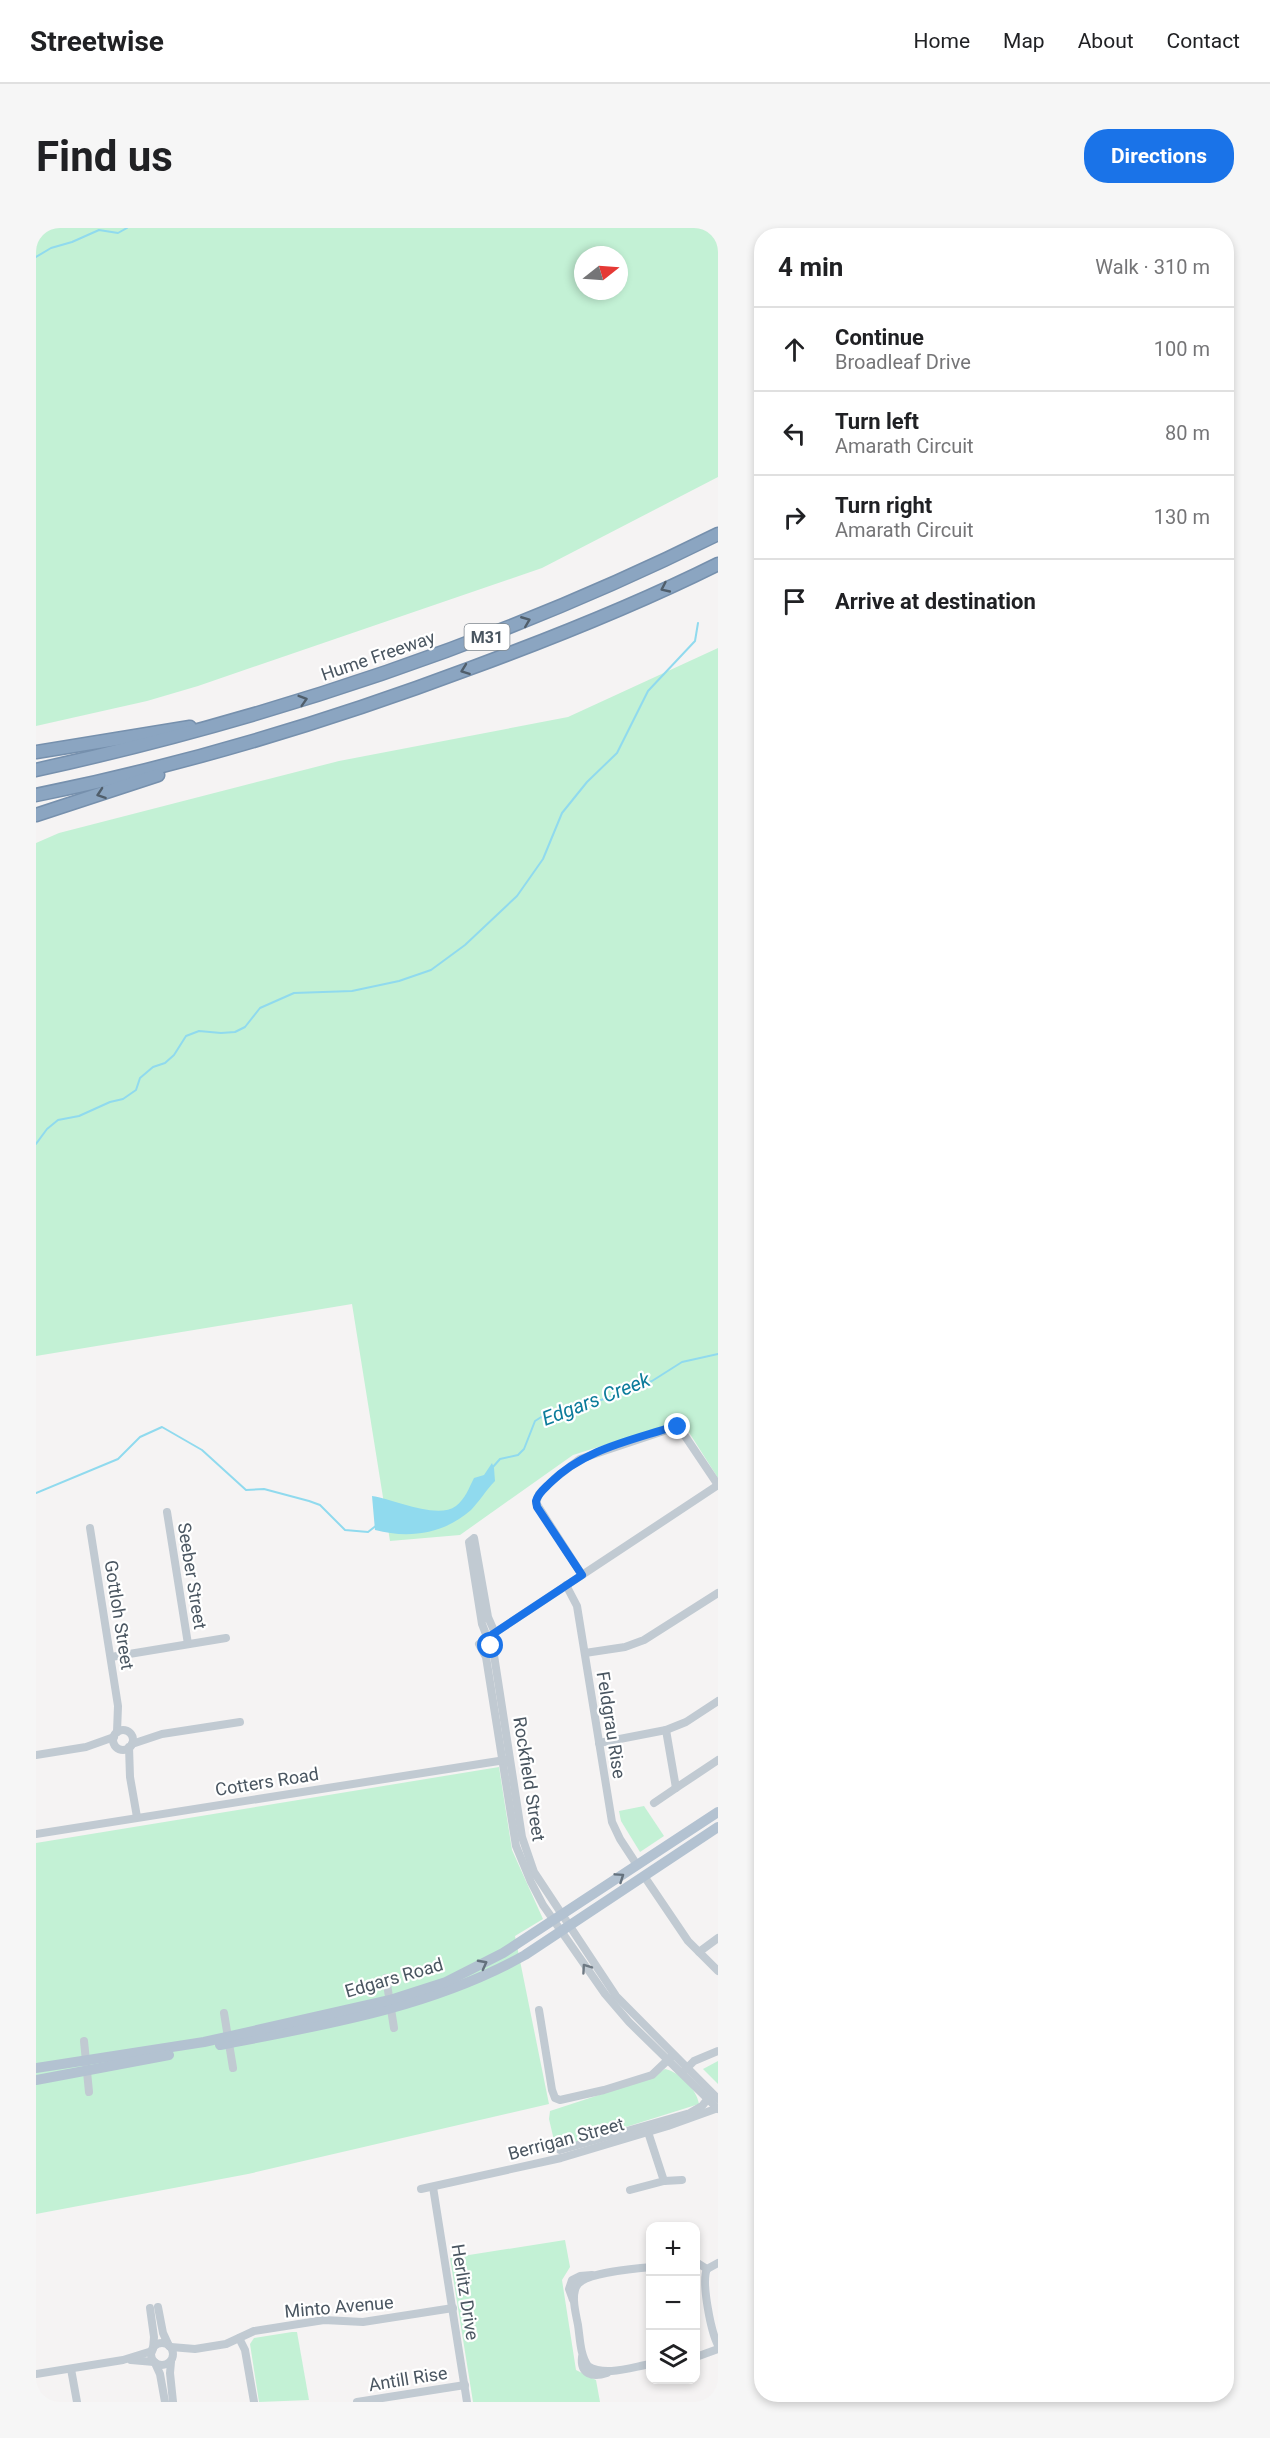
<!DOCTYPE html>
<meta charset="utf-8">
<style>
:root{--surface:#fff;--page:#f6f6f6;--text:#202124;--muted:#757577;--line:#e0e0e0;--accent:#1a73e8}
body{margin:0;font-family:Roboto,sans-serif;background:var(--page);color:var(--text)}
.controls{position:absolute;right:18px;bottom:18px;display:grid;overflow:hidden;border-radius:12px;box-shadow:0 3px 9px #0003}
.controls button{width:54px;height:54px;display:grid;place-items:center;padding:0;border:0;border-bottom:2px solid var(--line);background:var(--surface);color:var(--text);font:30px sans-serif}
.compass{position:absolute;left:538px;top:18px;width:54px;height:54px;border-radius:50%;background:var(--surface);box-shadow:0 3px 9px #0003;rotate:73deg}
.stop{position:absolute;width:18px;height:18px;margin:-14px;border:4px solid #1a73e8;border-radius:50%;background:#fff}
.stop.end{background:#1a73e8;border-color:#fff;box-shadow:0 2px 6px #0008}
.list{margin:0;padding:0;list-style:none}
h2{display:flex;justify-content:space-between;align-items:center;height:78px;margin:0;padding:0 24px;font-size:26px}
h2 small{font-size:20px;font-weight:400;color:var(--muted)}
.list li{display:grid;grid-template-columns:39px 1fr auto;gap:18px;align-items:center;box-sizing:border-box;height:84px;padding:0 24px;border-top:2px solid var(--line)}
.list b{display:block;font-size:22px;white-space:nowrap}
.list p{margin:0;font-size:20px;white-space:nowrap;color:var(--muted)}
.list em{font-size:20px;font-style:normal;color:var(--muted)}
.icon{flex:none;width:33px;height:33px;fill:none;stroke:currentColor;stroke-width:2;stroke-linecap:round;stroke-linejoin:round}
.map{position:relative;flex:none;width:682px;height:2174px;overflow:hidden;border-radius:24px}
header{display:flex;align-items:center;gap:36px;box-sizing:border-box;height:84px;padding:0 30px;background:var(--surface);border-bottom:2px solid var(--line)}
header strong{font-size:28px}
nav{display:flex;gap:33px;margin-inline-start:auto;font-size:21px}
.intro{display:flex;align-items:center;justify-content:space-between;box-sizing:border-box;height:144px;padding:0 36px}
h1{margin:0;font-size:42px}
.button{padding:15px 27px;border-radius:24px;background:var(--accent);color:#fff;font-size:21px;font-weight:700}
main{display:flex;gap:36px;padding:0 36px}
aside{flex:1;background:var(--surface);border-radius:24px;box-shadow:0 3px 9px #0003}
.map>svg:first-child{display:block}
.green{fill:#c3f1d5;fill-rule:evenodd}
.water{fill:#90daee}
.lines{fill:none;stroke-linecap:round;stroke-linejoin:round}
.stream{stroke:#90daee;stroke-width:2}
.highway-casing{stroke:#7690ad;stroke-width:15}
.minor{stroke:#c1cad2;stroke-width:8}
.major{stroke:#b3c2d1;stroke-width:10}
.highway{stroke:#8ba5c1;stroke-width:12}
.oneway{stroke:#505e6b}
.oneway2{stroke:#64717d}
.oneway3{stroke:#6e7983}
.route{stroke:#1a73e8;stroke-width:8}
.labels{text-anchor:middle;stroke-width:4.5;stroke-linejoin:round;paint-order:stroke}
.shield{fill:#fff;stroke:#808990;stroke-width:1.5}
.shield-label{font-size:16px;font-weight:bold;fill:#4a5661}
.street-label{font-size:18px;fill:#4a5661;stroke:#fff}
.water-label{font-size:20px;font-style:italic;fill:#0c7c9b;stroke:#fff}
</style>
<header>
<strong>Streetwise</strong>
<nav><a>Home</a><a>Map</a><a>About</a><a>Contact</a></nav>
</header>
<div class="intro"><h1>Find us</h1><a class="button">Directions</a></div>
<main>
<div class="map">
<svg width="682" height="2174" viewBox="0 0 682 2174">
<rect width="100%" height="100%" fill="#f5f3f3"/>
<g class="green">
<path d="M 0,0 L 682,0 L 682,249 L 506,340 L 162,458 L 111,473 L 0,498 ZM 547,27 L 583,27 L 583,63 L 547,63 Z"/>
<path d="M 682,420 L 682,1250 L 647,1195 L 632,1197 L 537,1227 L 424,1307 L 354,1313 L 316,1076 L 0,1128 L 0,615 L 23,605 L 303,533 L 532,489 Z"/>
<path d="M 463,1539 L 476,1622 L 507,1691 L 479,1708 L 513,1876 L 212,1946 L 0,1986 L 0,1615 Z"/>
<path d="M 608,1578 L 628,1608 L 604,1624 L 585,1593 L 583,1583 Z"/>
<path d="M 682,1833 L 682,1856 L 667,1841 Z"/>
<path d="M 629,1841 C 644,1844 661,1862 663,1876 L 520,1921 L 513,1891 L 514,1883 L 615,1850 Z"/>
<path d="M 529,2012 L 534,2039 L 526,2052 L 540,2142 L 560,2152 L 564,2174 L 437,2174 L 414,2030 Z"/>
<path d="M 256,2104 L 261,2104 L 273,2172 L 223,2174 L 214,2116 L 218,2110 Z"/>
</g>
<path class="water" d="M 456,1235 L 458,1240 L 459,1253 C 450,1262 443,1274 435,1282 C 408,1306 373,1311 339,1302 L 336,1268 C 358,1271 401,1292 420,1278 C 429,1271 433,1260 438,1250 L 448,1247 Z"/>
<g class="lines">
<g class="stream">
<path d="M 0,29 L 15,20 L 36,14 L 63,2 L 82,5 L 91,0"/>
<path d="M 0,916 L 11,901 L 22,892 L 43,888 L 74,874 L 87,871 L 100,862 L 104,850 L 117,839 L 129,835 L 138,827 L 150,808 L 163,803 L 185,805 L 199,804 L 209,799 L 224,780 L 258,765 L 316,763 L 363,753 L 395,742 L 429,717 L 481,668 L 507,631 L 526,585 L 551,554 L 581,525 L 612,463 L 659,413 L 662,395"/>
<path d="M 456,1240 L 464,1231 L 482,1227 L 488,1221 L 499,1193 L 510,1186 L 544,1179 L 595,1162 L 616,1153 L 646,1134 L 682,1126"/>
<path d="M 0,1265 L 82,1231 L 104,1209 L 126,1199 L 166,1222 L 210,1262 L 228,1261 L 273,1273 L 284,1277 L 309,1302 L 332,1304 L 341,1297"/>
</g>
<defs>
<g id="highway">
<path d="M 0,524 L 154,499"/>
<path d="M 0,542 C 236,490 465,414 682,306"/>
<path d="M 0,567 C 149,537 294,493 435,440 C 519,409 602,376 682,336"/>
<path d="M 0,587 L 122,547"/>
</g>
</defs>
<use href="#highway" class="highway-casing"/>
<g class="minor">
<path d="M 131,1284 L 152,1416"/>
<path d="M 54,1300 L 82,1478 L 81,1504"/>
<path d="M 546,1347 L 500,1275 L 503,1266 L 518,1251 L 544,1231 L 640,1199 L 647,1205 L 682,1257"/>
<path d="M 530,1357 L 541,1378 L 576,1594 L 584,1611 L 601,1637"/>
<path d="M 459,1405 L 452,1389 L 438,1310 L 433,1314 L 446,1396 L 458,1427 L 486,1609 L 498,1644 L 580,1768 L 682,1871"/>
<path d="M 457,1406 L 682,1257"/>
<path d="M 443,1416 L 450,1429 L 480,1618 L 495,1654 L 507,1677 L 569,1766 L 593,1794 L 682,1881"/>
<path d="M 549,1425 L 589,1419 L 608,1412 L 682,1365"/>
<path d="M 75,1429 L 190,1410"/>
<path d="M 630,1502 L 640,1560 L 682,1532"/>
<circle cx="87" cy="1512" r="10"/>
<path d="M 563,1515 L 630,1502 L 650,1494 L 682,1473"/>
<path d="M 96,1516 L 126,1506 L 204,1494"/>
<path d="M 93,1519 L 94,1549 L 101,1589"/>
<path d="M 0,1527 L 50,1519 L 78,1509"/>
<path d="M 618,1575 L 640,1560"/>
<path d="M 0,1606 L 469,1532"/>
<path d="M 608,1648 L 652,1713 L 682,1743"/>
<path d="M 663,1724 L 682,1710"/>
<path d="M 350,1750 L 358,1800"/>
<path d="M 503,1782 L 516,1862 L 519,1870 L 524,1872 L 568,1862 L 616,1847 L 636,1828"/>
<path d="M 188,1785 L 197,1840"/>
<path d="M 48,1813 L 53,1864"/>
<path d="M 649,1842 L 658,1833 L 682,1823"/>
<path d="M 611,1901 L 628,1953"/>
<path d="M 524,1922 L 654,1885 L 666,1878 L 675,1867"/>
<path d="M 397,1959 L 431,2174"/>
<path d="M 385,1961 L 525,1930 L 632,1898 L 682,1880"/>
<path d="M 594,1962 L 628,1953 L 646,1952"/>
<path d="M 660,2034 L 671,2041 L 682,2035"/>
<path d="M 614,2039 C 599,2041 552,2044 542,2056 C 534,2066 540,2086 542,2097 C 544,2110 544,2127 552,2138 C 569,2149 596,2139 614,2136"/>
<path d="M 671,2041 C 665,2054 675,2104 682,2117"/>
<path d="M 537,2072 L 533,2061 L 536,2052 L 544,2048 L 556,2047"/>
<path d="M 122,2079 L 127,2105 L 133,2118"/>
<path d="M 114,2080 L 118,2109 L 117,2121"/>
<path d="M 203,2110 L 209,2122 L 218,2174"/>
<circle cx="126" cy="2126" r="11"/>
<path d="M 135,2119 L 159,2121 L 190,2116 L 218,2103 L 288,2092 L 327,2094 L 417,2080"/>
<path d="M 546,2129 C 544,2146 556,2150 571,2145"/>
<path d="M 660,2129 L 682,2121"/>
<path d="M 95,2132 L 118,2134"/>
<path d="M 135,2134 L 134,2145 L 137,2174"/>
<path d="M 119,2135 L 124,2146 L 129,2174"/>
<path d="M 35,2141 L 41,2174"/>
<path d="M 0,2146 L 87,2132 L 116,2123"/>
<path d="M 321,2174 L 429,2157"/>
</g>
<g class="major">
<path d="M 184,1817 C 288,1797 396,1779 489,1727 L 682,1599"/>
<path d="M 0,1840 L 168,1814 L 354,1772 L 410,1754 L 467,1725 L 682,1584"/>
<path d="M 0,1852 L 133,1827"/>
</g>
<use href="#highway" class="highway"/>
</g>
<defs><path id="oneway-chevron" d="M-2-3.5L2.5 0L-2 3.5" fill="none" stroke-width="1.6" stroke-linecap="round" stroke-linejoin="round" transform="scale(1.5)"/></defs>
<g class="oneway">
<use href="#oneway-chevron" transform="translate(629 360) rotate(155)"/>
<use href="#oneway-chevron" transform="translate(490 393) rotate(-22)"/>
<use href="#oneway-chevron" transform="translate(429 442) rotate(160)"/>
<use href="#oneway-chevron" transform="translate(267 472) rotate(-17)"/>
<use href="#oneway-chevron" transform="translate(65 566) rotate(161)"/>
</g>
<g class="oneway2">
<use href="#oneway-chevron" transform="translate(584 1649) rotate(-34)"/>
<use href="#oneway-chevron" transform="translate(447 1736) rotate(-28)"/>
</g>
<use class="oneway3" href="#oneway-chevron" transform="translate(550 1740) rotate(-125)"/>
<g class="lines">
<path class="route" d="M 455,1418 L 451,1410 L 546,1347 L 501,1279 L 500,1273 C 502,1265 509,1260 514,1255 C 547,1222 593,1213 636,1199 L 642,1199"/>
</g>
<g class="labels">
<rect class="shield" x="428.5" y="396" width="45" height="26" rx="4.5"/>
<g class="shield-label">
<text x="451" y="415">M31</text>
</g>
<g class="street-label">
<text transform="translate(342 428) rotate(-19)" y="6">Hume Freeway</text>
<text transform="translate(156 1348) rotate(81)" y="6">Seeber Street</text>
<text transform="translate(83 1387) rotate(81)" y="6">Gottloh Street</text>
<text transform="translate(575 1497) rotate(81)" y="6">Feldgrau Rise</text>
<text transform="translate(493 1551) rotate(81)" y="6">Rockfield Street</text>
<text transform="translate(231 1554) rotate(-9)" y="6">Cotters Road</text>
<text transform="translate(358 1750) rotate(-16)" y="6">Edgars Road</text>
<text transform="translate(530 1911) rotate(-15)" y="6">Berrigan Street</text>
<text transform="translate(429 2064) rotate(81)" y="6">Herlitz Drive</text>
<text transform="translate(303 2079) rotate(-5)" y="6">Minto Avenue</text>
<text transform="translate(372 2151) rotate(-9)" y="6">Antill Rise</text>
</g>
<g class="water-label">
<text transform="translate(560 1171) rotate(-21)" y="7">Edgars Creek</text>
</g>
</g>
</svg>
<div class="controls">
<button>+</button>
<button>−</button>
<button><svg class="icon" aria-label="layers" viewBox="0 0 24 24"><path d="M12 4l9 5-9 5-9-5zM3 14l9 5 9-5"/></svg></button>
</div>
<svg class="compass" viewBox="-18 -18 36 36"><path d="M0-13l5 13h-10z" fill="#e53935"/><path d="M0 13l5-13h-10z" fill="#757577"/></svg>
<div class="stop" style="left:455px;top:1418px"></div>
<div class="stop end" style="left:642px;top:1199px"></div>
</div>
<aside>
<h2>4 min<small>Walk · 310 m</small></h2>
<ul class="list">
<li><svg class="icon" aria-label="ahead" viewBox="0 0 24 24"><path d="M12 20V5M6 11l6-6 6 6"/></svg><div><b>Continue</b><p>Broadleaf Drive</p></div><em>100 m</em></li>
<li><svg class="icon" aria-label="left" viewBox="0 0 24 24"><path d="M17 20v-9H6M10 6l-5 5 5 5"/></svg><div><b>Turn left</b><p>Amarath Circuit</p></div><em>80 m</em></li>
<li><svg class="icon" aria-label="right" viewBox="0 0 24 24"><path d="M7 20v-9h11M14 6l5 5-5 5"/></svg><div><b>Turn right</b><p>Amarath Circuit</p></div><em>130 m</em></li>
<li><svg class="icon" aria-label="arrive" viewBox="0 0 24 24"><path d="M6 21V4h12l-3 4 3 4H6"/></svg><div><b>Arrive at destination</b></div></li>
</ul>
</aside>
</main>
